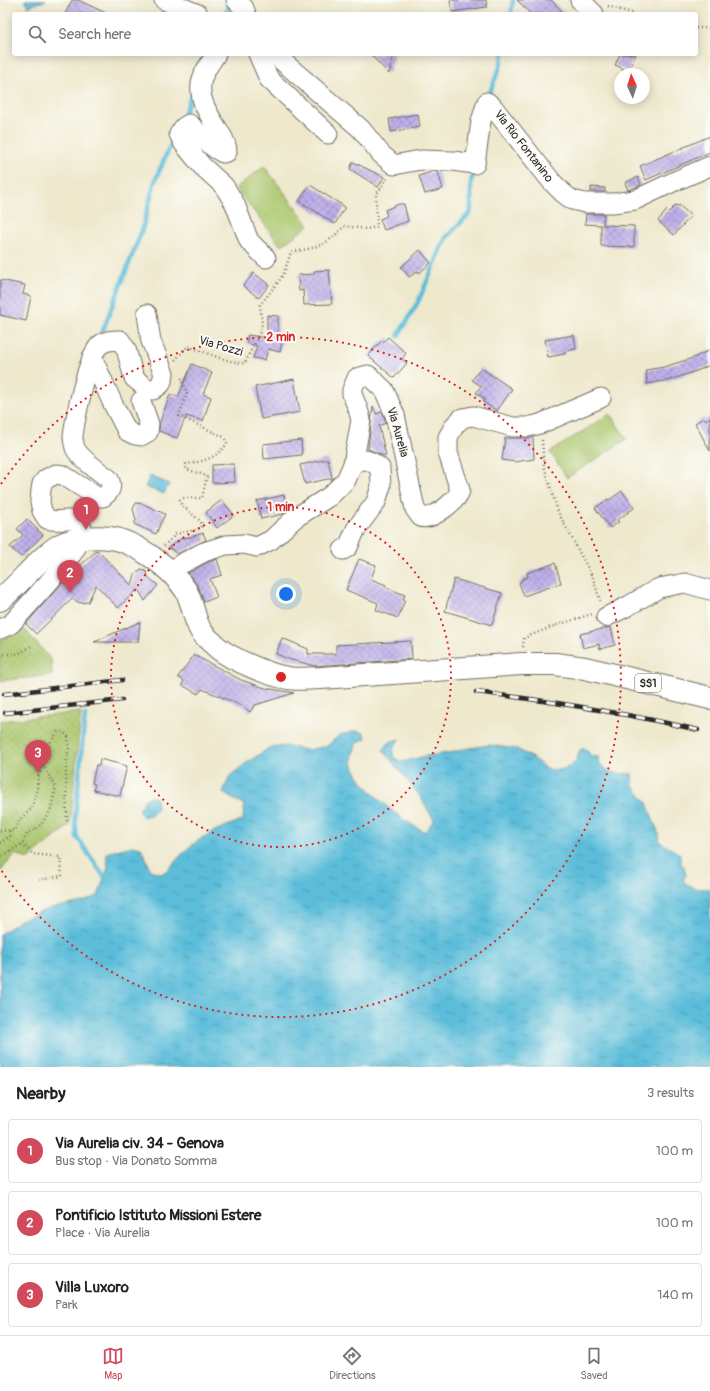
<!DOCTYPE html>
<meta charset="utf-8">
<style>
:root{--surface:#fff;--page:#f6f6f6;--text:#222;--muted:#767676;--line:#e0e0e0;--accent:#d1495b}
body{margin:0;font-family:Pangolin,sans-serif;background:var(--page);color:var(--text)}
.compass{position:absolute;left:614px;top:68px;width:36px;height:36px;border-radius:50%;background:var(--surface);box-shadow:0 2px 10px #0003;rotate:356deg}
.you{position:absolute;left:286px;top:594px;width:14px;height:14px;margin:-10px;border:3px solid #fff;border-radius:50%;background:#1a73e8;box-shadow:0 0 0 6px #1a73e833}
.badge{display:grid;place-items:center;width:26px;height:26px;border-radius:50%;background:var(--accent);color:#fff;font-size:13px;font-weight:700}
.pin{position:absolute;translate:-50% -33px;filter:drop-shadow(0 1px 2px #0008)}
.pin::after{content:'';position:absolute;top:21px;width:14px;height:12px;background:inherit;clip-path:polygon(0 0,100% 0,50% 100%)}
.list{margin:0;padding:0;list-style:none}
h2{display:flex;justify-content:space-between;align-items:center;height:52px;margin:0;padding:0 16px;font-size:17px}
h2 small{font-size:13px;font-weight:400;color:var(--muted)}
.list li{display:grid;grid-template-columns:26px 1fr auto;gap:12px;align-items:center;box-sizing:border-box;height:64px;margin:0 8px 8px;padding:0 8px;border:1px solid var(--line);border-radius:4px}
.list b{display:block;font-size:15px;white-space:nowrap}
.list p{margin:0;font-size:13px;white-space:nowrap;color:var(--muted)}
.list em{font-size:13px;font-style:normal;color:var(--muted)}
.icon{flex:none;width:22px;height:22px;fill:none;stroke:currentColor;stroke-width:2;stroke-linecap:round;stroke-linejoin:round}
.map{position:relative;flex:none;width:710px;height:1067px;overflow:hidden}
.search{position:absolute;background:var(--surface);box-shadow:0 2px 10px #0003;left:12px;right:12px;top:12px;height:44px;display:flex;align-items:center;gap:10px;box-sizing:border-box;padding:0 14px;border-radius:4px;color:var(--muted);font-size:15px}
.sheet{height:268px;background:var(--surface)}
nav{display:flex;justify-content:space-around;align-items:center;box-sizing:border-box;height:56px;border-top:1px solid var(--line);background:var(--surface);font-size:11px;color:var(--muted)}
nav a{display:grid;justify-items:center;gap:2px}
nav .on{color:var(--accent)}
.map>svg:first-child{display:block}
.grass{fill:#aac66c;stroke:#6a784c}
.park{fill:url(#park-dots);stroke:#6a784c}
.water{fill:url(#water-ripples);stroke:#437482}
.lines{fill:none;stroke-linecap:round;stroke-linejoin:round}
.stream{stroke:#5bbdda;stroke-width:4.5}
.building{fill:url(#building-cross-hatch)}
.minor-casing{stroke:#6f6d63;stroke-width:21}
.major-casing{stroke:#6f6d63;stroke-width:24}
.path{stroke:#6f6d63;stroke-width:2.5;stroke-dasharray:1 3;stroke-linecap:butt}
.minor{stroke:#fff;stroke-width:19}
.major{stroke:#fff;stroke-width:22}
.rail-casing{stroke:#2b2b2b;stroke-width:4.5}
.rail{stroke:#fdfcf7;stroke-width:3;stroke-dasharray:9;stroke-linecap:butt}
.ring{fill:none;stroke:#d62828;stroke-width:2;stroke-dasharray:2 4}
.labels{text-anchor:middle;stroke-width:4;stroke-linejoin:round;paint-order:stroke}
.shield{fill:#fdfcf7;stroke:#6a6a68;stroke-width:1}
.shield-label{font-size:11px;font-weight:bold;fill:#2b2b2b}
.street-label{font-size:12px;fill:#2b2b2b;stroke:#fdfcf7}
.centre{fill:#d62828;stroke:#fdfcf7;stroke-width:2}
.ring-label{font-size:12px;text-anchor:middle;font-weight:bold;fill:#d62828;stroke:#fdfcf7;stroke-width:4;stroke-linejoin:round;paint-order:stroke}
</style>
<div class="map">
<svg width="710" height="1067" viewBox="0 0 710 1067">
<defs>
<pattern id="park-dots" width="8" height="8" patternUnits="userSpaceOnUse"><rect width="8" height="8" fill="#aac66c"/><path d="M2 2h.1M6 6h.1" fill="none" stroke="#92aa5e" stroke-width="1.8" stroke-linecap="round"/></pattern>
<pattern id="water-ripples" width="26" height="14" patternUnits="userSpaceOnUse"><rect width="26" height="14" fill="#5bbdda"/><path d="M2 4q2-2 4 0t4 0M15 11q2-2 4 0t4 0" fill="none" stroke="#4b9ab1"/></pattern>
<pattern id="building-cross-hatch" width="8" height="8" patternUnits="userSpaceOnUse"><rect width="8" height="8" fill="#beb0ea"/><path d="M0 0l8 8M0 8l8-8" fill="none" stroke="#9b8fbe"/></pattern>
</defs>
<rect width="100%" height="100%" fill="#fdfcf7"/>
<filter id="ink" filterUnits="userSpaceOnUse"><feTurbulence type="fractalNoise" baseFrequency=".025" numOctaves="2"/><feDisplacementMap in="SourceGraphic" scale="8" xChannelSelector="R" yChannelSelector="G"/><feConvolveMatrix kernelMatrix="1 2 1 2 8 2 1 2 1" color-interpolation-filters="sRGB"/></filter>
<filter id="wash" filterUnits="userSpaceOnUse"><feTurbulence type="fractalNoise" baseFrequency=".012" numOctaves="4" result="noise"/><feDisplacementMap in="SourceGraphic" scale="16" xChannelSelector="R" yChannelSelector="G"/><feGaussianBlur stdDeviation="0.9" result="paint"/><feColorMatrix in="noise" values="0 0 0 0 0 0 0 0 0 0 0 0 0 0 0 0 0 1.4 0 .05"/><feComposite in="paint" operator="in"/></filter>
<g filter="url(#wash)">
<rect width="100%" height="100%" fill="#eee8cc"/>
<g class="grass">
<path d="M 264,166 L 309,225 L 281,246 L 236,188 Z"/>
<path d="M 610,414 L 627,439 L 567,478 L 550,452 Z"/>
</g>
<g class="park">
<path d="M 24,628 L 51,660 L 52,675 L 0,681 L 0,640 Z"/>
<path d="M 81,712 L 70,825 L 28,859 L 15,854 L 0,872 L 0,721 Z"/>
</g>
<g class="water">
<path d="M 25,0 L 46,0 L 28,7 Z"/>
<path d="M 150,476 L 169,484 L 164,494 L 145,487 Z"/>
<path d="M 357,731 L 364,733 L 366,738 L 356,744 C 355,749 352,755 352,759 C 351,778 393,813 409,823 C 414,826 420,829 425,832 L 434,820 L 419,795 L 383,750 L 390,742 L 399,739 L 393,749 L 393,757 L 402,762 L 425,756 L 450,753 L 464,749 L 489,745 L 517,749 L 534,759 L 546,769 L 559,770 L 570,767 L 577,759 L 580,750 L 585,748 L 591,756 L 598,757 L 600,765 L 613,773 L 632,774 L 633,786 L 647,803 L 658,832 L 660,842 L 680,854 L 680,863 L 682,866 L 684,866 L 686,875 L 683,880 C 693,891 698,888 710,889 L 710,1067 L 0,1067 L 0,934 L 21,920 L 51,908 L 83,902 L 98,896 L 108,867 L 106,853 L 132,846 L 141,848 L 146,858 L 150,870 L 162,874 C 171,868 176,860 184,852 C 202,835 220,828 243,820 L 244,805 C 237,800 228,798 223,792 L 230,776 L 242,766 L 269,748 L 285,746 L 308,750 L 327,746 L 340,735 Z"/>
<path d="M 151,797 L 156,798 L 157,807 L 153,814 L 143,817 L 139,811 L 145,799 Z"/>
</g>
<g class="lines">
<g class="stream">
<path d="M 225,14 L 232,1"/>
<path d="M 511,14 L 513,0"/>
<path d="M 488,97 L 500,67 L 503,54"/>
<path d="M 181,121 L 193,91"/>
<path d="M 103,330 L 142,230 L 155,181 L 174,137"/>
<path d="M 398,336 L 418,302 L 446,238 L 471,212 L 471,181 L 477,168"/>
<path d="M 85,715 L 75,819 L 77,837 L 105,878"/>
</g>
</g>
<g id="blocks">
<g class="building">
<path d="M 72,0 L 78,0 L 108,14 L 65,14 Z"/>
<path d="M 450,0 L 486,0 L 487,7 L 452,12 Z"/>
<path d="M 517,0 L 551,0 L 565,14 L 531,14 Z"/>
<path d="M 370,54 L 394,54 L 389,74 Z"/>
<path d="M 620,54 L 636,54 L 628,71 L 615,65 Z"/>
<path d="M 418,114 L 420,127 L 391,132 L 389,119 Z"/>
<path d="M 710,136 L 710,152 L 646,180 L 640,166 Z"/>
<path d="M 353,162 L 384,177 L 378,187 L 350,169 Z"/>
<path d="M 434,171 L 438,172 L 443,189 L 425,194 L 419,176 Z"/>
<path d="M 638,177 L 641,185 L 628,190 L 625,183 Z"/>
<path d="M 310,185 L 345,207 L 335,224 L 299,201 Z"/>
<path d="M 591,187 L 605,188 L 605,192 L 591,192 Z"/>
<path d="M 399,204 L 404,204 L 408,221 L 384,230 L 380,219 L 387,216 L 385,210 Z"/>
<path d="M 676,205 L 678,206 L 679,205 L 691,216 L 674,235 L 658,221 L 667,210 L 669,212 Z"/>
<path d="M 586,214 L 604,214 L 603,225 L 634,226 L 634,247 L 601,246 L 601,225 L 585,224 Z"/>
<path d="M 420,250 L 431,263 L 419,273 L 418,271 L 409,277 L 401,267 Z"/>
<path d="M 329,270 L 332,304 L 304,305 L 303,290 L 299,291 L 298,275 L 314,274 L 314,271 Z"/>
<path d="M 254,273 L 269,285 L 259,298 L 243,286 Z"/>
<path d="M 0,280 L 25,285 L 23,294 L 31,296 L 26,321 L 0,315 Z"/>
<path d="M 267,315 L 278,316 L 278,340 L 282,341 L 280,352 L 268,349 L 265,360 L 253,358 L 257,346 L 246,343 L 248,335 L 267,338 Z"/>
<path d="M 574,335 L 576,349 L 565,351 L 565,354 L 548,357 L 545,340 Z"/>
<path d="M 388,337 L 406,353 L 402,359 L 407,363 L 394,378 L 368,356 L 381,341 L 383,342 Z"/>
<path d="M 710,350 L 710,365 L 699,370 L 670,380 L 647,384 L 646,370 L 664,367 L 693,358 Z"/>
<path d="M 192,364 L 212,373 L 203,394 L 211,397 L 203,421 L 186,416 L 177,438 L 159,431 L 160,422 L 170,394 L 178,397 Z"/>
<path d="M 481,368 L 512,389 L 497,411 L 483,402 L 485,399 L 476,393 L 481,386 L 472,380 Z"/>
<path d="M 294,379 L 300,412 L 261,419 L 255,387 Z"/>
<path d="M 373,406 L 376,414 L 382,412 L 385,419 L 386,423 L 379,426 L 386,456 L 382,455 L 368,449 Z"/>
<path d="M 710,417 L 710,451 L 695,423 L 704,418 L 706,420 Z"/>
<path d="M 505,438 L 533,438 L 534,459 L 515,462 L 502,460 Z"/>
<path d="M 301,440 L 302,455 L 264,459 L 263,444 Z"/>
<path d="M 328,459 L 332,478 L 305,484 L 300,465 Z"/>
<path d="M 234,464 L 235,482 L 212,483 L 212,465 Z"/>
<path d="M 622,491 L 634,508 L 617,520 L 619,522 L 610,528 L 595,508 L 608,499 L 609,500 Z"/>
<path d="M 284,495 L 288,510 L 283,514 L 261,519 L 257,501 Z"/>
<path d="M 222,500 L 234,515 L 217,528 L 206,512 Z"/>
<path d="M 136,503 L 143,504 L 165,514 L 156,534 L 134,524 L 136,520 L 133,509 Z"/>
<path d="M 27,519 L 43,535 L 21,557 L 10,547 L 23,535 L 17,529 Z"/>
<path d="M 203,533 L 206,540 L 177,554 L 169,547 L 182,538 L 190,537 Z"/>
<path d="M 97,550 L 132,586 L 135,574 L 141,569 L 147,572 L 148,577 L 158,585 L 145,601 L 138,589 L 118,608 L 96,585 L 88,602 L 80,603 L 72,599 L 36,634 L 26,624 L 62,583 Z"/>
<path d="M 217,559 L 222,575 L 210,579 L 217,597 L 204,602 L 199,588 L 188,573 L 208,562 Z"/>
<path d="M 359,559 L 376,565 L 371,579 L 386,585 L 385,587 L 405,595 L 403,600 L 405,600 L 398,618 L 376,610 L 378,603 L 346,590 Z"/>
<path d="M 555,563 L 561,583 L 524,596 L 519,583 L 522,581 L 522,579 L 528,577 L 527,573 Z"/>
<path d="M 454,579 L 502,593 L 492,625 L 445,611 Z"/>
<path d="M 140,622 L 138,642 L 94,642 L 121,630 Z"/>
<path d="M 611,627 L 615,645 L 600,649 L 599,644 L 583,648 L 580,634 Z"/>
<path d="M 282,638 L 308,649 L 308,654 L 336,654 L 336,645 L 411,641 L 412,659 L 315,666 L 284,658 L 284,657 L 276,654 Z"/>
<path d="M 194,655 L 241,680 L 265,688 L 294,693 L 255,705 L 250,712 L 243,706 L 202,689 L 198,694 L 182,685 L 184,681 L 178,677 Z"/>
<path d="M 100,759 L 127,766 L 120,796 L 93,790 L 95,784 L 92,783 L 96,765 L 99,766 Z"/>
</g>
</g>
</g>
<g filter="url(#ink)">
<use href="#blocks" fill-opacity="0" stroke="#6f6d63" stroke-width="1"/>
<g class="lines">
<defs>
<g id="minor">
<path d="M 164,0 L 198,14"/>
<path d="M 236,0 L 244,8 L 246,14"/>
<path d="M 580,0 L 594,14"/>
<path d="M 216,54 C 212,61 206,68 203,76 C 195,96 209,115 219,131 C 223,137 227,144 227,152 L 223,153 C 215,149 206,142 200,135 C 196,131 194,127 189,124 L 184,127 L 179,134 L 184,144 L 202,166 L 224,186 L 235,204 L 249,241 L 266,258"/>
<path d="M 258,54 L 269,79 L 328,134"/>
<path d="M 278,54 L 281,60 L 361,129 L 381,154 L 394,165 L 420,160 L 453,161 L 475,164 L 481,121 L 487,102 L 492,106 L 552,182 L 563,193 L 572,200 L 585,203 L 613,203 L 635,200 L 673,182 L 710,166"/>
<path d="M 92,357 L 113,404 L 127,431 L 135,435 L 141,436 L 148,432 L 149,424 L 141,401"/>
<path d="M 343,550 L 348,547 L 356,529 L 376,502 L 381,486 L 380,468 C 370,460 365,457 353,464"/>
<path d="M 171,572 L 181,564 L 204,552 L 226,545 L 244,544 L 257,547 L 271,540 L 295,518 L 330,496 L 346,480 L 353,464 L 361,420 L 358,409 L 352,394 L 352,390 L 357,378 L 368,375 L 384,390 L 395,415 L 415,509 C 417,512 419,515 421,517 C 431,522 459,499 460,490 L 448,453 L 448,437 L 455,425 L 462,418 L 473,416 L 513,427 L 528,427 L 540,424 L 601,398"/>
<path d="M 606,617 L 628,606 L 659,588 L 685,583 L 710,590"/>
<path d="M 0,629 L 11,624 L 48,583 L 72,554 L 82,538 L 82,529 L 79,522 C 69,517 57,523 47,519 L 42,511 L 40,502 L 41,490 L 42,484 L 46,479 L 56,474 L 63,475 L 97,497 L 103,497 C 110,492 113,487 109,479 C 99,471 80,459 75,448 C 74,444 73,440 73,436 C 75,420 88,354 100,345 C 106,340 113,340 120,340 L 126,349 L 134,378 L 146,388 L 153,390 L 161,384 L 164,374 L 151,341 L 147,314"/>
</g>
<path id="major" d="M 0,600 C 21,583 38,558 60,545 C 65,542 70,541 75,540 C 86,537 100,537 111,538 C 136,542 171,568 185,589 C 193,601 193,618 201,631 C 205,637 213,643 218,648 C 231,659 271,676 288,678 C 298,680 310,678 321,678 L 522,664 L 555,664 L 585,668 L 710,698"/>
</defs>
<use href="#minor" class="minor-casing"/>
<use href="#major" class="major-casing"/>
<g class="path">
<path d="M 608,6 L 635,14"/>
<path d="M 696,28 L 710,28"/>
<path d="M 175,360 L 188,346 C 202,351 231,364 245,363 L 261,330 L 262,323 L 260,305 L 279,281 L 284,273 L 291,252 C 313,249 329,245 344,226 L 367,229 L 377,227 L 376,195 L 387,178"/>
<path d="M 542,440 L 544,466 L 558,512 L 593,578 L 601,603"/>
<path d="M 164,546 L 176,534 L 200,529 L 202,526 L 201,522 L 181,504 L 180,500 L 183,498 L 202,498 L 207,476 L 186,469 L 186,464 C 202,462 218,458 227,443 L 224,437 L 179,416 L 187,393 L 181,376"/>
<path d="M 523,647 L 524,638 L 551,627 L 592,614"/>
<path d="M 0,654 L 18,654 L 33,645"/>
<path d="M 43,765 C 46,752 49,742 58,732 L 63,732 L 68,737 L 69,746 L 66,766 L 67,824"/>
<path d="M 0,831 L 15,830 L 18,822 L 32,808 L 37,790 L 38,777 L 43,765 L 56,787 L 50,811 L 41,825 L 27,834 L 22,844 L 0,857"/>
<path d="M 0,843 L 10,836 L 10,830"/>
<path d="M 22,844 L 33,854 L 60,857 L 62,876 L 39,880"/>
</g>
<use href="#minor" class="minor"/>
<use href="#major" class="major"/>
<defs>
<g id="rail">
<path d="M 476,692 C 551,701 625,713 698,730"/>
<path d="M 4,694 L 122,680"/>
<path d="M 5,713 L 122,700"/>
</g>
</defs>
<use href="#rail" class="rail-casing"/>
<use href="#rail" class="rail"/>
</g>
</g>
<g class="ring">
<circle cx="281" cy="677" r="170"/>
<path d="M1 484A340 340 0 1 1 1 870"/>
</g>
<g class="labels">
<rect class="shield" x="635" y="674" width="26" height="18" rx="3"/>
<g class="shield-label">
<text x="648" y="687">SS1</text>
</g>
<g class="street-label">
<text transform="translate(524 146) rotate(52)" y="4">Via Rio Fontanino</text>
<text transform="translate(221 346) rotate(16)" y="4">Via Pozzi</text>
<text transform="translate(398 432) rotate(74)" y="4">Via Aurelia</text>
</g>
</g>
<circle cx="281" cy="677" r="6" class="centre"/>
<g class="ring-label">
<text x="281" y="341">2 min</text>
<text x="281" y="511">1 min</text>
</g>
</svg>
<svg class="compass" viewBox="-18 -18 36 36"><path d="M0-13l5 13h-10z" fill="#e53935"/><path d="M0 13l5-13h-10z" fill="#767676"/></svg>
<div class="you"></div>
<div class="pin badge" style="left:86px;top:530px">1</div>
<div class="pin badge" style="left:70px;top:593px">2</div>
<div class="pin badge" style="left:38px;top:773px">3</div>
<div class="search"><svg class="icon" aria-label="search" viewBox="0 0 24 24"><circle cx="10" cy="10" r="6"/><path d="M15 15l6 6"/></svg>Search here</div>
</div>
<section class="sheet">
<h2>Nearby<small>3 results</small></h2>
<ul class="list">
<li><span class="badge">1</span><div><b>Via Aurelia civ. 34 - Genova</b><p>Bus stop · Via Donato Somma</p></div><em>100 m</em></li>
<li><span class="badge">2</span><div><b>Pontificio Istituto Missioni Estere</b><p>Place · Via Aurelia</p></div><em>100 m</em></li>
<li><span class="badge">3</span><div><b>Villa Luxoro</b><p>Park</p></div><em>140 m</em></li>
</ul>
</section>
<nav>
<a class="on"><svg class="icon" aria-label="map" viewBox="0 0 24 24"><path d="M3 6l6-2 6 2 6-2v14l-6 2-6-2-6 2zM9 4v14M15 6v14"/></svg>Map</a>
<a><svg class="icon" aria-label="directions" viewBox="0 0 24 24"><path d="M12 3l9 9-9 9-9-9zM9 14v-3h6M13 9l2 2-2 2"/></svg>Directions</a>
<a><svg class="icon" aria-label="saved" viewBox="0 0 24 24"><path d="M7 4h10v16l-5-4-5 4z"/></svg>Saved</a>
</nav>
